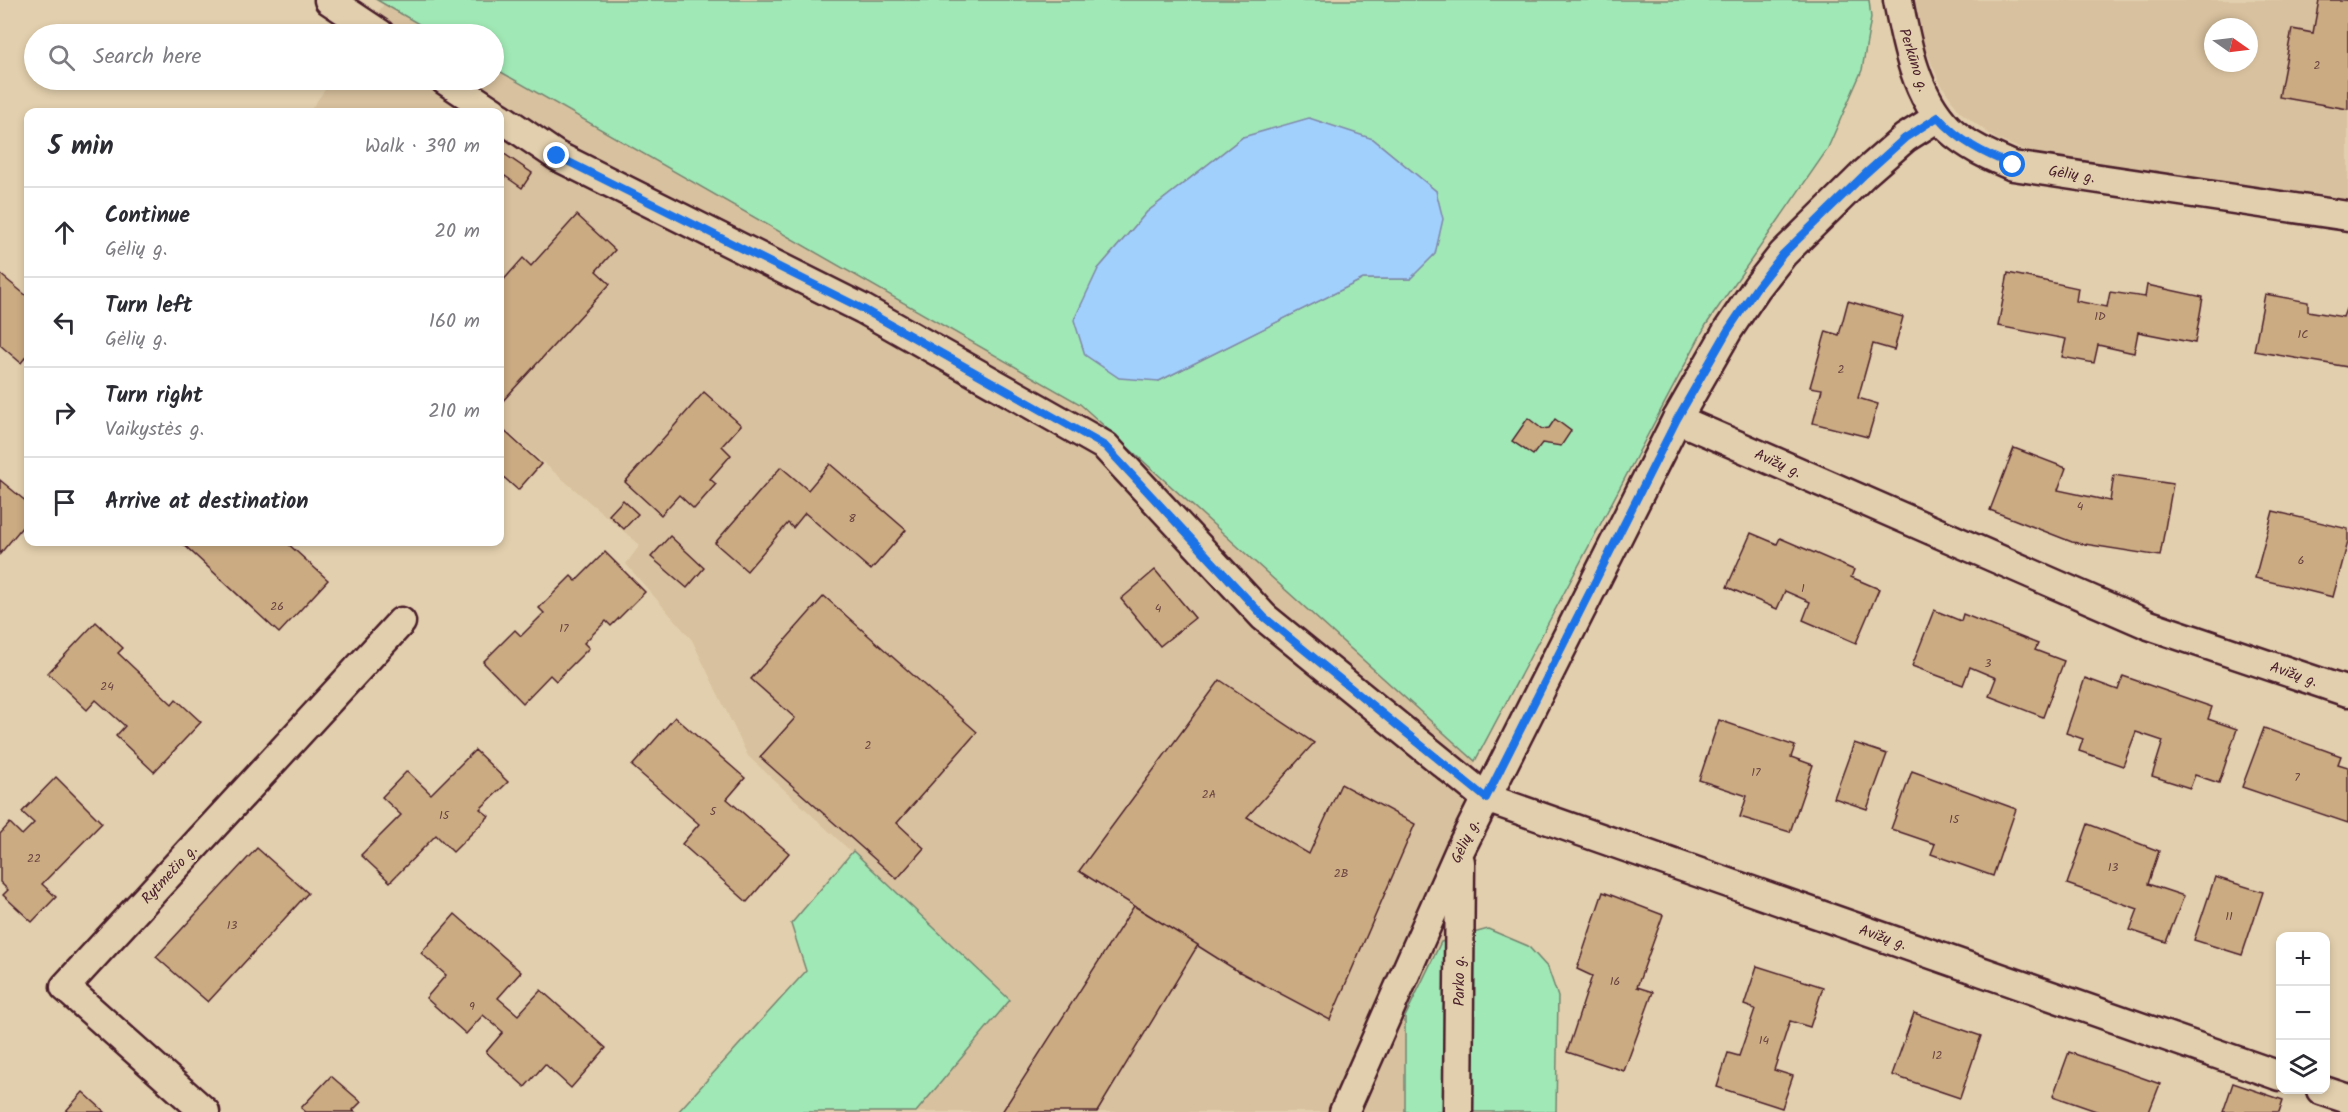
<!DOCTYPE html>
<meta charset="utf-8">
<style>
:root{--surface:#fff;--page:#f2f2f3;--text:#2b2b33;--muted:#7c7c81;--line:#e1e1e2}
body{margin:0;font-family:Kalam,sans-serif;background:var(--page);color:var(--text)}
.controls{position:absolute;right:18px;bottom:18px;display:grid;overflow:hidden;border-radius:12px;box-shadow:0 3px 9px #0003}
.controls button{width:54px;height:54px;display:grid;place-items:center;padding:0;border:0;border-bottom:2px solid var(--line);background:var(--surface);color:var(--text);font:30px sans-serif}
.compass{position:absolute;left:2204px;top:18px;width:54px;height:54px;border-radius:50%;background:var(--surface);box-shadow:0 3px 9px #0003;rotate:104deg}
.stop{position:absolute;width:18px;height:18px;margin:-14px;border:4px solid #1a73e8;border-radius:50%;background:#fff}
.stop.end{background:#1a73e8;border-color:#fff;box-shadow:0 2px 6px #0008}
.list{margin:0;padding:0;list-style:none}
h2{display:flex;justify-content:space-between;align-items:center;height:78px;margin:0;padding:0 24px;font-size:26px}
h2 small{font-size:20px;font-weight:400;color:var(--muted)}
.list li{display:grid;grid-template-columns:39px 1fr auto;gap:18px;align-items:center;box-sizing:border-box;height:90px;padding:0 24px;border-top:2px solid var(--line)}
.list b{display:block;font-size:22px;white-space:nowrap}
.list p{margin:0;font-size:20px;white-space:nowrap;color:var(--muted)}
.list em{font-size:20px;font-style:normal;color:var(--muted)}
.icon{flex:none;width:33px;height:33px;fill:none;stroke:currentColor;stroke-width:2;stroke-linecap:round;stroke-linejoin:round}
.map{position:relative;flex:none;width:2348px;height:1112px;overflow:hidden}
.search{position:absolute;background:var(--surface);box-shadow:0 3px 9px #0003;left:24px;top:24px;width:480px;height:66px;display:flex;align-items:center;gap:15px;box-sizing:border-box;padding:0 21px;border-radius:33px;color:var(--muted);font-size:22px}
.panel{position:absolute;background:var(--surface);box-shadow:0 3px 9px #0003;left:24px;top:108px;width:480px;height:438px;border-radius:12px}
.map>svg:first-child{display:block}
.built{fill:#d8c19e;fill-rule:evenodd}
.green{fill:#a0e8b5;stroke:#758470;stroke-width:1.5;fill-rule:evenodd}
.water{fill:#a2d0fd;stroke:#7f89a9;stroke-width:1.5}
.building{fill:#caab82;stroke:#4a1f2b;stroke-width:1.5}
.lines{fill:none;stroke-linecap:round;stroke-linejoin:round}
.minor-casing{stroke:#4a1f2b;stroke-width:33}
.minor{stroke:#e2cfad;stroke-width:28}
.route{stroke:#1a73e8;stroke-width:8}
.labels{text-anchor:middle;stroke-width:5;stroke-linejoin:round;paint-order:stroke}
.number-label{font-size:12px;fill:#6a4241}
.street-label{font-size:15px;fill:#4a1f2b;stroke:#e2cfad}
</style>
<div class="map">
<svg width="2348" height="1112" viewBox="0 0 2348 1112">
<rect width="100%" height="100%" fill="#e2cfad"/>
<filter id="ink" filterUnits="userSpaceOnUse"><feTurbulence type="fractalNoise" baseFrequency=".0167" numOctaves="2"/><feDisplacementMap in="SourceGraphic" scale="12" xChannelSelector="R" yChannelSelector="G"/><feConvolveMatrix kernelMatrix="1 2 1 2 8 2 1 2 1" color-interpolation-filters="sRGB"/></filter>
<g filter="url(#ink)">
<g class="built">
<path d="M 1915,0 L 2348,0 L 2348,200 L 2034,154 L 1996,139 L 1959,111 L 1939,81 L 1925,48 ZM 2213,27 L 2249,27 L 2249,63 L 2213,63 Z"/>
<path d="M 384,4 L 436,34 L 363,34 Z"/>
<path d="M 494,68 L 1080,404 L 1475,761 L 1441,942 L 1405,1017 L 1405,1112 L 916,1112 L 1010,999 L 748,756 L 692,640 L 626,564 L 640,545 L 500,426 L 500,112 L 309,112 L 332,80 L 494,80 Z"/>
</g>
<g class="green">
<path d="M 377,0 L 1869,0 L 1871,18 L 1862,70 L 1827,150 L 1706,325 L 1475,761 L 1080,404 L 494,68 L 494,34 L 436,34 ZM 1243,137 L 1373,139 L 1436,191 L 1410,279 L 1363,279 L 1159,381 L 1098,269 L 1147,212 Z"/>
<path d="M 853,851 L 1010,1000 L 916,1112 L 678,1112 L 806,971 L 791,924 Z"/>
<path d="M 1488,929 L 1528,946 L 1548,968 L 1558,997 L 1556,1112 L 1405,1112 L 1405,1017 L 1441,942 Z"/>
</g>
<path class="water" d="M 1309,118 L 1373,139 L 1436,191 L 1443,219 L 1435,254 L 1410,279 L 1363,279 L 1159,381 L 1119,378 L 1085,355 L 1074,320 L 1098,269 L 1147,212 L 1243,137 Z"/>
<g class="building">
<path d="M 2319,0 L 2348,0 L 2348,109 L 2279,97 L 2292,29 L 2313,33 Z"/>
<path d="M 500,151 L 532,173 L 522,188 L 505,176 L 500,185 Z"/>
<path d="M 577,215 L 615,250 L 596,271 L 610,284 L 500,404 L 500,284 L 523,258 L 531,266 Z"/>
<path d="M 2008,273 L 2078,288 L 2076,301 L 2107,307 L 2110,292 L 2145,297 L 2147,285 L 2203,297 L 2195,343 L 2138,332 L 2134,353 L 2098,345 L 2094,363 L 2062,357 L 2066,339 L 1998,326 Z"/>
<path d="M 0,274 L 28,297 L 28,354 L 21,363 L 0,345 Z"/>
<path d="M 2265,294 L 2308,302 L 2308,311 L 2343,317 L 2346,309 L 2348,309 L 2348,367 L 2254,351 Z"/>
<path d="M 1848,301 L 1903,317 L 1894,350 L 1873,344 L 1858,398 L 1878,404 L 1868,437 L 1813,423 L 1822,389 L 1810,387 L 1826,331 L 1839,335 Z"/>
<path d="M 704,392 L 741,425 L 722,446 L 731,455 L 710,479 L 716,484 L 694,509 L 679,495 L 661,515 L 625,482 Z"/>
<path d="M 1528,418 L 1542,429 L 1549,428 L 1555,419 L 1571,431 L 1561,446 L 1542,443 L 1533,455 L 1512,441 Z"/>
<path d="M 500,427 L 541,464 L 518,490 L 500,474 Z"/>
<path d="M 2014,448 L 2066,468 L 2058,490 L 2110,501 L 2114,475 L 2173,484 L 2160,556 L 2072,542 L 1990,510 Z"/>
<path d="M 830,464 L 906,530 L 871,570 L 805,513 L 793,528 L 788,523 L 747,571 L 715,543 L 781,467 L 808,490 Z"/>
<path d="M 0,480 L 28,503 L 28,520 L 0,554 Z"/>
<path d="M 623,500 L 638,514 L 624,529 L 609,515 Z"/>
<path d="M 2273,511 L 2348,529 L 2348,542 L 2333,597 L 2255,578 Z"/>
<path d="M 1751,533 L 1777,544 L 1780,538 L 1854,570 L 1851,577 L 1879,589 L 1856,643 L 1803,620 L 1810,602 L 1785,591 L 1777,609 L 1727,587 Z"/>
<path d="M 670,536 L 704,568 L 687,588 L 651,557 Z"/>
<path d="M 181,542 L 286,542 L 328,580 L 279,633 Z"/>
<path d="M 605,552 L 645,592 L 611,626 L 606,621 L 584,643 L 589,648 L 556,681 L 550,675 L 523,703 L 483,662 L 515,630 L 521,636 L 544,613 L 539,608 L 571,576 L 576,581 Z"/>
<path d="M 1155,570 L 1195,618 L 1160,646 L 1121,599 Z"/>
<path d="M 824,596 L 977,732 L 897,823 L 924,848 L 897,879 L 760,757 L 795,718 L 751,679 Z"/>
<path d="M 1934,610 L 1961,621 L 1963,614 L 2038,644 L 2035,650 L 2064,661 L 2043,717 L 1989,696 L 1996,678 L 1970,667 L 1963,685 L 1912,666 Z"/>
<path d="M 96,622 L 123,648 L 118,653 L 172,704 L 176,699 L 201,722 L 154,772 L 116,736 L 125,726 L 96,700 L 87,710 L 48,673 Z"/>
<path d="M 2123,676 L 2212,707 L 2208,719 L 2237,729 L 2219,783 L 2195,775 L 2190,788 L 2152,776 L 2163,741 L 2136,732 L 2123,766 L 2079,751 L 2083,739 L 2066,733 L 2085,678 L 2118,690 Z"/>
<path d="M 1220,680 L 1314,743 L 1247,817 L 1309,854 L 1341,784 L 1415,824 L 1330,1020 L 1236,970 L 1079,871 Z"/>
<path d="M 675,717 L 745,778 L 727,799 L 789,853 L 747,902 L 682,844 L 699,824 L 632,766 Z"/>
<path d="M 1719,720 L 1795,746 L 1791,757 L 1813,765 L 1790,832 L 1740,817 L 1747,796 L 1699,780 Z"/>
<path d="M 2264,728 L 2341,756 L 2338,764 L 2348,767 L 2348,823 L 2242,787 Z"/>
<path d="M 1854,743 L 1887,754 L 1867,809 L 1834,798 Z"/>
<path d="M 475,750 L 508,782 L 480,809 L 489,816 L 453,852 L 436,835 L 390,882 L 361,855 L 401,815 L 382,797 L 407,771 L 431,794 Z"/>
<path d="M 1912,771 L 2016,809 L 1993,876 L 1931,854 L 1935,844 L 1891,829 Z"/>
<path d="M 56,777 L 102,823 L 42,884 L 56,897 L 32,922 L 3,895 L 8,890 L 0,882 L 0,834 L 10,823 L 22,835 L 34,823 L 22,812 Z"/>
<path d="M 2088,824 L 2159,851 L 2148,884 L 2184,896 L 2166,942 L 2130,930 L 2138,909 L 2067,884 Z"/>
<path d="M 257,848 L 308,893 L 208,1002 L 156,957 Z"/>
<path d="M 2215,877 L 2263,892 L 2242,955 L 2194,940 Z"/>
<path d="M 1603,892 L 1663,915 L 1637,987 L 1653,992 L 1624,1071 L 1567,1052 L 1592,976 L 1577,969 Z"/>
<path d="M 1134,906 L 1198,945 L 1097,1112 L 1002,1112 Z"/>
<path d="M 455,914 L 521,972 L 498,998 L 518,1015 L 541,990 L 606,1048 L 571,1088 L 545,1064 L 525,1087 L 486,1052 L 503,1032 L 483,1015 L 466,1034 L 426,998 L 446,975 L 421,953 Z"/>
<path d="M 1757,966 L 1823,987 L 1810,1027 L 1790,1021 L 1774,1070 L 1793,1076 L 1782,1108 L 1717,1087 L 1728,1053 L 1739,1056 L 1755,1009 L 1744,1005 Z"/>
<path d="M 1914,1013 L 1981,1036 L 1960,1098 L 1892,1075 Z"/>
<path d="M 2069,1052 L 2160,1084 L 2149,1112 L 2099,1112 L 2053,1096 Z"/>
<path d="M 331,1076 L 361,1102 L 353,1110 L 355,1112 L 306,1112 L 301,1108 Z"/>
<path d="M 2233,1083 L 2283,1100 L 2279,1112 L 2223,1112 Z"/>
<path d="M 83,1092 L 105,1112 L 65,1112 Z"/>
</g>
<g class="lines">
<defs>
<g id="minor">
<path d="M 329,0 L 380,34"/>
<path d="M 1898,0 C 1906,43 1916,97 1949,129 C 1967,146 1990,156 2013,166 L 2348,216"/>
<path d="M 445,80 L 493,112"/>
<path d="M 500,117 L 557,156 L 863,309 L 1105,446 L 1264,617 L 1486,798 L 2280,1076"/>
<path d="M 1677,419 L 2149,625 L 2348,692"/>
<path d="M 2321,1090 L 2348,1099"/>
<path d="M 205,1112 L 65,987 L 401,622"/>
<path d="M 1344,1112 L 1460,850 L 1677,419 L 1728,330 L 1757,287 L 1783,254 L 1865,173 L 1905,138 L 1938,117"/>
<path d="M 1458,1112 L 1460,862"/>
</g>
</defs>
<use href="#minor" class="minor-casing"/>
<use href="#minor" class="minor"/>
</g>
</g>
<g class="lines" filter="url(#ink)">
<path class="route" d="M 557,156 L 863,309 L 1105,446 L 1264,617 L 1486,798 L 1677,419 L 1728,330 L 1757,287 L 1783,254 L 1865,174 L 1905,138 L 1938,117 C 1959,141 1984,154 2013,165"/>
</g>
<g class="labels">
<g class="number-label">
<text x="2317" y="69">2</text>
<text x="2100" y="320">1D</text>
<text x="2303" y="338">1C</text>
<text x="1841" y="373">2</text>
<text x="2080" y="510">4</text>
<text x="852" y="522">8</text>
<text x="2301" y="564">6</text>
<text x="1803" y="592">1</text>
<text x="277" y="610">26</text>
<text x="1158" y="612">4</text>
<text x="564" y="632">17</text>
<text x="1988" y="667">3</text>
<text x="107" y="690">24</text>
<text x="868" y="749">2</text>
<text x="1756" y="776">17</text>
<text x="2297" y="781">7</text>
<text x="1209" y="798">2A</text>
<text x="713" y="815">5</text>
<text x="444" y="819">15</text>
<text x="1954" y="823">15</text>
<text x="34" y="862">22</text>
<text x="2113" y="871">13</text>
<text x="1341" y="877">2B</text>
<text x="2229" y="920">11</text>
<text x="232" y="929">13</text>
<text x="1615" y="985">16</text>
<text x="472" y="1010">9</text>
<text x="1764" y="1044">14</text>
<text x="1937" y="1059">12</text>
</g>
<g class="street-label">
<text transform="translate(1914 60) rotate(72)" y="5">Perkūno g.</text>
<text transform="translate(2072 174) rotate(9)" y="5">Gėlių g.</text>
<text transform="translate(1778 463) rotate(24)" y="5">Avižų g.</text>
<text transform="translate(2294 674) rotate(19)" y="5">Avižų g.</text>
<text transform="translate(1465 841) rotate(-64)" y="5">Gėlių g.</text>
<text transform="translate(169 874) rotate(-47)" y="5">Rytmečio g.</text>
<text transform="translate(1883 937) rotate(19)" y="5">Avižų g.</text>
<text transform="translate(1459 981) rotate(-90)" y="5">Parko g.</text>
</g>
</g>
</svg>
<div class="controls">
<button>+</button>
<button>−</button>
<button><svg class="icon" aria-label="layers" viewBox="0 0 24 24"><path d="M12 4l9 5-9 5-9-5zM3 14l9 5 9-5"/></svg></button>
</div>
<svg class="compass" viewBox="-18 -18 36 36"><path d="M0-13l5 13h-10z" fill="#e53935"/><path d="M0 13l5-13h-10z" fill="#7c7c81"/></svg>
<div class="stop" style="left:2013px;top:165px"></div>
<div class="stop end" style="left:557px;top:156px"></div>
<div class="search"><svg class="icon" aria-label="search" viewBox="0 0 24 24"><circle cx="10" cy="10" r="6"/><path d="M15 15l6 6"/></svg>Search here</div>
<section class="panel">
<h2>5 min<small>Walk · 390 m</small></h2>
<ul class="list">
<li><svg class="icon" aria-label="ahead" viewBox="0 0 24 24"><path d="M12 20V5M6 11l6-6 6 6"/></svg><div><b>Continue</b><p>Gėlių g.</p></div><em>20 m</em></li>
<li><svg class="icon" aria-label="left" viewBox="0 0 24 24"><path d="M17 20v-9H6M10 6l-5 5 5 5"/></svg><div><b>Turn left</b><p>Gėlių g.</p></div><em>160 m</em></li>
<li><svg class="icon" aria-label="right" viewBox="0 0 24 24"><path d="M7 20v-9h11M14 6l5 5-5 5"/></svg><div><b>Turn right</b><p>Vaikystės g.</p></div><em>210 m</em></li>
<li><svg class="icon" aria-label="arrive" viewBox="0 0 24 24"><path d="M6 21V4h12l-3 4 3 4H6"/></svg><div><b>Arrive at destination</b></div></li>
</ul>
</section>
</div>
